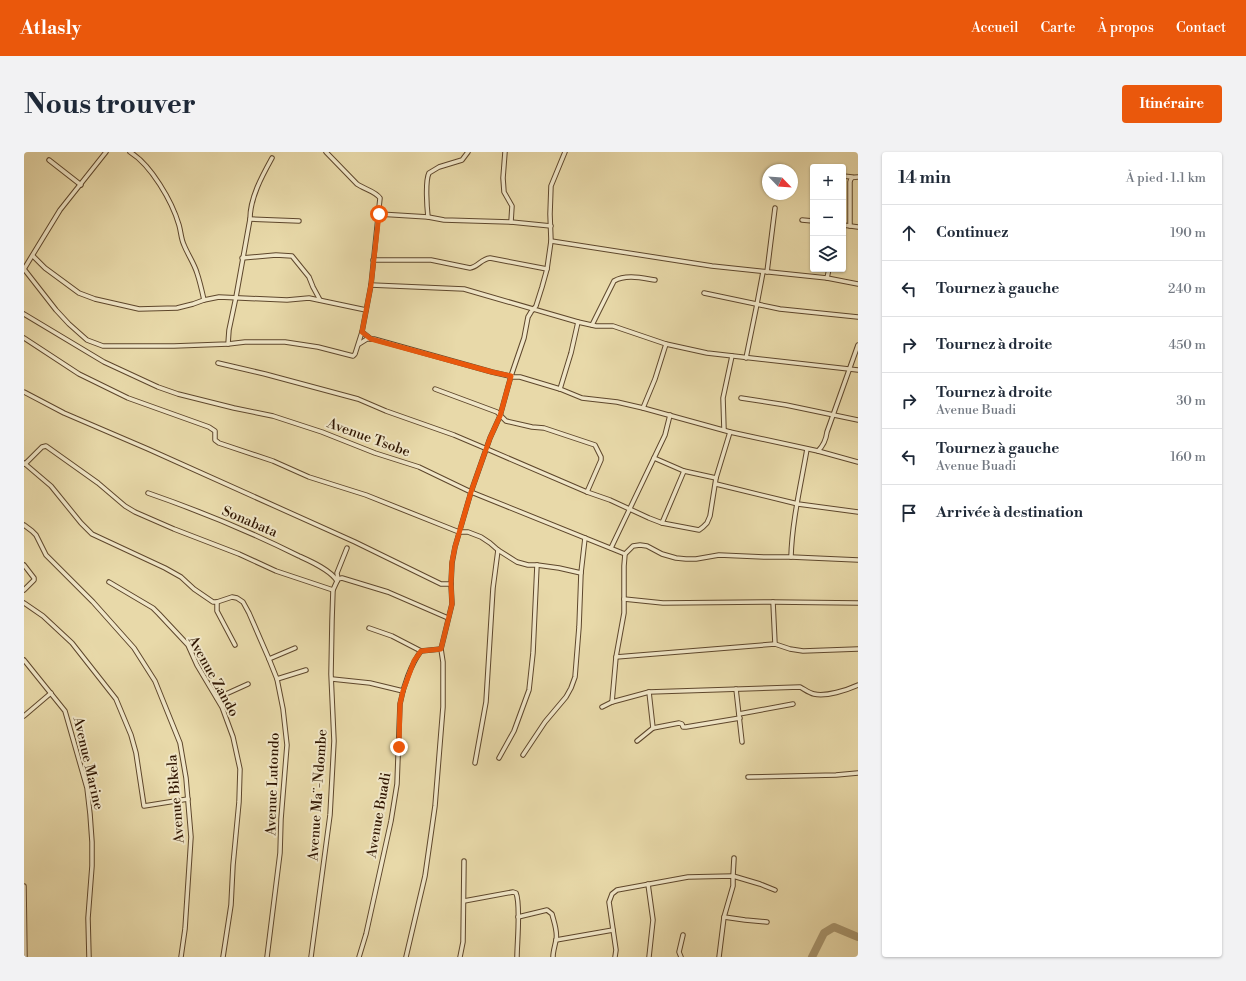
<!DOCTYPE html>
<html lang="fr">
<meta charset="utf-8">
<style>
:root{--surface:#fff;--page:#f2f2f3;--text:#1f2937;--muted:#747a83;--line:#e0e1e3;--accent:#ea580c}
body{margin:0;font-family:"Libre Bodoni",serif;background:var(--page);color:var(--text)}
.controls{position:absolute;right:12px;top:12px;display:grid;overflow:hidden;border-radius:4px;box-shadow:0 1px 3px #0004}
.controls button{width:36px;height:36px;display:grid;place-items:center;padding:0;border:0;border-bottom:1px solid var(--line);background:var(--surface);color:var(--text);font:20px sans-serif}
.compass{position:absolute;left:738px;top:12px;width:36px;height:36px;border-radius:50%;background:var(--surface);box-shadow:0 1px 3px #0004;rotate:115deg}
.stop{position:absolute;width:12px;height:12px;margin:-9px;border:3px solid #ea580c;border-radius:50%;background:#fff}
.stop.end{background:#ea580c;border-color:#fff;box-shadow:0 1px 4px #0008}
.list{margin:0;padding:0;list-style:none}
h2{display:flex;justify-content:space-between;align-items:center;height:52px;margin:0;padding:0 16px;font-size:17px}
h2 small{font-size:13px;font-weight:400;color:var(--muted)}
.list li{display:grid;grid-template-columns:26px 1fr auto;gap:12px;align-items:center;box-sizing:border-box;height:56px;padding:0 16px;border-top:1px solid var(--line)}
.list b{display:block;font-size:15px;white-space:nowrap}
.list p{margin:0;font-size:13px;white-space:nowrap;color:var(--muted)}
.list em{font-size:13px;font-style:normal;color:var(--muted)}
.icon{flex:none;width:22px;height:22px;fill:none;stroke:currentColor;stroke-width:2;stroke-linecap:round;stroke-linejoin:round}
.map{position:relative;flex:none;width:834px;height:805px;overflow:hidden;border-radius:4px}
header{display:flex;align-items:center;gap:24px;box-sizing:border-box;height:56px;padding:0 20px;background:var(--accent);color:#fff}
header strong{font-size:19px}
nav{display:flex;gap:22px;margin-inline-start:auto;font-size:14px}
.intro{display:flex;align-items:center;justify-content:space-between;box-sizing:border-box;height:96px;padding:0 24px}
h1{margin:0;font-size:28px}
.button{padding:10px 18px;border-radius:4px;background:var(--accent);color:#fff;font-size:14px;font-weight:700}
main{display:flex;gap:24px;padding:0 24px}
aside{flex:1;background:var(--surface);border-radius:4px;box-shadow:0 1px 3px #0004}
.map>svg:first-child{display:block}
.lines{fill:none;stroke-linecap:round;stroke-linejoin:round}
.river{stroke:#a99770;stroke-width:8}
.street-casing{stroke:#5e472c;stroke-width:5.5}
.street{stroke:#f0e6c7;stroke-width:3.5}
.route{stroke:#ea580c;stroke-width:5}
.labels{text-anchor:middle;stroke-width:4;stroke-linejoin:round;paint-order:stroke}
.street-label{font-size:14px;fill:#301602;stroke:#f0e6c7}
</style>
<header>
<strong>Atlasly</strong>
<nav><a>Accueil</a><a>Carte</a><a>À propos</a><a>Contact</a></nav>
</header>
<div class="intro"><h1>Nous trouver</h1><a class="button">Itinéraire</a></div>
<main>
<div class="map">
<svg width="834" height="805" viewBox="0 0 834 805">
<rect width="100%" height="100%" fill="#e8d9a9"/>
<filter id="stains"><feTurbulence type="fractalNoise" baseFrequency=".005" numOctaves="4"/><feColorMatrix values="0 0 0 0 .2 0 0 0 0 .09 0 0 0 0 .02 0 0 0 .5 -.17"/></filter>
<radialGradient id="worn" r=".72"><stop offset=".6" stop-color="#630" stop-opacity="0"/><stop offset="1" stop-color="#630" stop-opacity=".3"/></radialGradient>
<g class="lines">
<path class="river" d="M 788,805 L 800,781 L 810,775 L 834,785"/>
<defs>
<g id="street">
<path d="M 106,0 C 127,13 148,49 155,73 C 157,80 157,87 160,93 C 164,103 170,111 173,121 C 176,130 178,139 180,148"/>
<path d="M 481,0 L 479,26 L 480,40 L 488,54 L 487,70"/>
<path d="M 25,8 L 57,33"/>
<path d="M 819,24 L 828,25"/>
<path d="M 355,62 L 404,65 L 420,68 L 487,70 L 527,74"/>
<path d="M 404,65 C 403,56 401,29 405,21 L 415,15 L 438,8 L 444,0"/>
<path d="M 226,67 L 275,69"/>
<path d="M 778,68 L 789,69"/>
<path d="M 819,73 L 834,75"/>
<path d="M 826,74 L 826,30 C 827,25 829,25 834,25"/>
<path d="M 527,89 L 688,114 L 803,126 L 834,132"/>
<path d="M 9,104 L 21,116 L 55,141 L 71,147 L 115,157 L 153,156 L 169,152 L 180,148 L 195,145 L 263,148 L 285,146 L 342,158"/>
<path d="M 218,106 L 252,103 L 268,104 L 285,125 L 289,135 L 296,148"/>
<path d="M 349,108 L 407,108 L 446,116 C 454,115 457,107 466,106 L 523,117"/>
<path d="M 0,117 L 32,158 L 45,172 L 63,188 L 79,194 L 150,194 L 204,192 L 221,190 L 261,190 L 294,195 L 329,204 L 331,202 L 338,180 L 347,133 L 356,46 C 351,39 340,37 333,32 L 302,0"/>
<path d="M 0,117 L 36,58 L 82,0"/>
<path d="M 743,120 L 751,56"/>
<path d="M 803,126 L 805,117"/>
<path d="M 347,133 L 440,137 L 554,170 L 572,174 L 589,174 L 642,192 L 683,201 L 834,218"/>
<path d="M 680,141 L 756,157 L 834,165"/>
<path d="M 0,162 L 80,210 L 134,235 L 154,242 L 210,256 L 249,264 L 298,280 L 351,301 L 395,315 L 447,340 L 601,402"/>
<path d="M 568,173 L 590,129 C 602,122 618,126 631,128"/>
<path d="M 338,180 L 347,187"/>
<path d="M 0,186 L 55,222 L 104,246 L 185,275 L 191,279 L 191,288 L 195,291 L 249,309 L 285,325 L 342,343 L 435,380 L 444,380 L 457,385 L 466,391 L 474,398 L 493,410 L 504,413 L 513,413 L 535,416 L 557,421"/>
<path d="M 204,192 L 205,178 L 212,145 L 226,67 C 226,46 238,24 248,6"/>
<path d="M 335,192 L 343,187 L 350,187 L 468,220 L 490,225 L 496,225 L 536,237 L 558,246 L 593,250 L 619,256 L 706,280 L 794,299 L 834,310"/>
<path d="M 722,206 L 733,152 L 739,120"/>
<path d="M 194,211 L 241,222 L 334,247 L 362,259 L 430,283 L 463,297 L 563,340 L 586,348 L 625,366 L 638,371 L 675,378 L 679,375 L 683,371 L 686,364 L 692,326 L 706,280"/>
<path d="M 411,237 L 473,260 L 482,269 L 508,275 L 520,276 L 571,293 L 577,305 L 577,308 L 563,340"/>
<path d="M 536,237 L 547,201 L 554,170"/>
<path d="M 0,240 L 40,261 L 124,297 L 331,390 L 417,432 L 427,432"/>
<path d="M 717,246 L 762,253 L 834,268"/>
<path d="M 619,256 L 631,227 L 642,192"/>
<path d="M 700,278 L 699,246 L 708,204"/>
<path d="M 794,299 C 800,293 802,288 803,280 L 834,193"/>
<path d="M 630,306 L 660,319 L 692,326"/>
<path d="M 0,311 L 27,334 L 57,371 L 68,382 L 141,416 L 157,425 L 170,437 L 189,450 L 193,450 L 208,445 L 213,446 L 219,450 L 225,461 L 245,507 L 253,527 L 259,557 L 263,593 L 257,667 L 256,701 L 243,805"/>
<path d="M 1,312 L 18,295 L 22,294 L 74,331 L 101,354 L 111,360 L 150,377 L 215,402 L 252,419 L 309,438"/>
<path d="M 692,332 L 774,352 L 834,360"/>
<path d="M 124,341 C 176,359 225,379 275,404 C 286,409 307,418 313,429"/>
<path d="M 638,371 L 660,319"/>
<path d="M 0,373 L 8,379 L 12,383 L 22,403 L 69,450 L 110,496 L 131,529 L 156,591 L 162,626 L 167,685 L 161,777 L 157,805"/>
<path d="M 587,396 L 641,283 L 646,263"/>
<path d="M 767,405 C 768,369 777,332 783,297"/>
<path d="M 0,413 L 10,426 L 10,428 L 0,438"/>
<path d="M 314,427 L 313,421 L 323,396"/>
<path d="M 85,430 L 129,456 L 135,462 L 164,493 L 173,513 L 198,555 L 209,585 L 216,617 L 215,650 L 209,713 L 207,753 L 199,805"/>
<path d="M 600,447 L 639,451 L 749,450 L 834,451"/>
<path d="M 193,450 L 193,459 L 211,493"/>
<path d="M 749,450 L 751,492"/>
<path d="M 0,451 L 19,464 L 48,491 L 92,547 L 107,583 L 112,601 L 120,654 L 164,647"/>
<path d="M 345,476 L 368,484 L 397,499"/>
<path d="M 592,505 L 751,492 L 766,497 L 779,499 L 834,497"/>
<path d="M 245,507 L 271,496"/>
<path d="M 0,508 L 41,559 L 63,636 L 66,662 L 68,690 L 68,714 L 64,766 L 65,805"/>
<path d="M 253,527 L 282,518"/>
<path d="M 308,527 L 346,531 L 379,539"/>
<path d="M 712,537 L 718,590"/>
<path d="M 625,540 L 629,576"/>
<path d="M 193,546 L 224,532"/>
<path d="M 588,550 L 592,505 L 600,461 L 600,414 L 601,402 L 609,394 L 616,393 L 623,394 L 638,402 L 652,406 L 662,407 L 672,407 L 695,403 L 740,405 L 767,405 L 834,408"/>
<path d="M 578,555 L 588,550 L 625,540 L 776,535 C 780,537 785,541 790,542 C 802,545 823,538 834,533"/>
<path d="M 715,562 L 769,552"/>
<path d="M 0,564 L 27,541"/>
<path d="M 613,589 L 629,576 L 655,571 L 658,572 L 659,575 L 662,575 L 716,566"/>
<path d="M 499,603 L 521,570 L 542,545 L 547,536 L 551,525 L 555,475 L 557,421 L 561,386"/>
<path d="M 475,606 L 490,579 L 505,538 L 509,501 L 513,413"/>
<path d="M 451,611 L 462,550 L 469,436 L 474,398"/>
<path d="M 724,625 L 812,623 L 834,621"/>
<path d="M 624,732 L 629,768 L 625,805"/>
<path d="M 0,734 L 1,805"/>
<path d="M 440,749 L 489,740 L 492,741 C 497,752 493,791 493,805"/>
<path d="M 494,765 L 523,758 L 528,762 C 530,770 534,780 532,788 C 531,794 529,799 529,805"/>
<path d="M 700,765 L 721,768 L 743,770"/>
<path d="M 532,788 L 589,778"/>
<path d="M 287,805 L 306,663 L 310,589 L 307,522 L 308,468 L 309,438 L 314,427 L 318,426 L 364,440 L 424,466"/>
<path d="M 335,805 L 342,782 L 367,669 L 373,632 L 376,552 C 379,535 387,512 397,499 L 417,497"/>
<path d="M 382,805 L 401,724 L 411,654 L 419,555 L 419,510 L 417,497 L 428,452 L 427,432 L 428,411 L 431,395 L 447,340 L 466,286 L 476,264 L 487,224 L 500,186 L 504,165 L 507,160 L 512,154 L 518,135 L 523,117 L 527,89 L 526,62 L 527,34 L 541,0"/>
<path d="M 436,805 L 439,790 L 440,709"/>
<path d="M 591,805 L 592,798 L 585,750 L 588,742 L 593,738 L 664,725 L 709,724 L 736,732 L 751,738"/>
<path d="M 657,805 L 655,800 L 659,783"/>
<path d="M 695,805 L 700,765 L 709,734 L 709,724 L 710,706"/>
</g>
</defs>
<use href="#street" class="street-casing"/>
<use href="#street" class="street"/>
</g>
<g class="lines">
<path class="route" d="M 355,62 L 347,133 L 338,180 L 347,187 L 468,220 L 487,224 L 476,264 L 466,286 L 447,340 L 431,395 L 428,410 L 427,432 L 428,452 L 417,497 L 397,499 L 390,509 L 379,539 L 376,552 L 375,595"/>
</g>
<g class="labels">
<g class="street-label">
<text transform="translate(345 285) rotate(20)" y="5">Avenue Tsobe</text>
<text transform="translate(226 369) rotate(23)" y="5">Sonabata</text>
<text transform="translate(190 524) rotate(61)" y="5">Avenue Zando</text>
<text transform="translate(65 611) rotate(77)" y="5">Avenue Marine</text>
<text transform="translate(248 632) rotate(-88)" y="5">Avenue Lutondo</text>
<text transform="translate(293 643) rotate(-86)" y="5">Avenue Ma¨-Ndombe</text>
<text transform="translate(151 647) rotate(-95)" y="5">Avenue Bikela</text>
<text transform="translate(354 663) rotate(-80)" y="5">Avenue Buadi</text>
</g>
</g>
<rect width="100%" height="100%" filter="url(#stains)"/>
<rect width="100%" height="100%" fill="url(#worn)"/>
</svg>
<div class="controls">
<button>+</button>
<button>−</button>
<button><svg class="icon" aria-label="layers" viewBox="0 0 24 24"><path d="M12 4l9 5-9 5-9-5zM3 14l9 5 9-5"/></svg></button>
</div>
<svg class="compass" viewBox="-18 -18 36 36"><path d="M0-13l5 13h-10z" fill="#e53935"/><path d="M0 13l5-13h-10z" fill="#747a83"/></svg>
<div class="stop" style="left:355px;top:62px"></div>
<div class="stop end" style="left:375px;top:595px"></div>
</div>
<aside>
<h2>14 min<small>À pied · 1.1 km</small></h2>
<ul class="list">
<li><svg class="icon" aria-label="ahead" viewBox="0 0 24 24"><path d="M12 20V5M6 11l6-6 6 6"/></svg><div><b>Continuez</b></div><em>190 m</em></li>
<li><svg class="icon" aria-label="left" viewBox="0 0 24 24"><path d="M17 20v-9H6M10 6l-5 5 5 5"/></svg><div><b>Tournez à gauche</b></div><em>240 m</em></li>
<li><svg class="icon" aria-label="right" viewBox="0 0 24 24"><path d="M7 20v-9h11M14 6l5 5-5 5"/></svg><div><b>Tournez à droite</b></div><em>450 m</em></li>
<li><svg class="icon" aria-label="right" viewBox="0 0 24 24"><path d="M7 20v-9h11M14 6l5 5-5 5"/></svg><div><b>Tournez à droite</b><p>Avenue Buadi</p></div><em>30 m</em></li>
<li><svg class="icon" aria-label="left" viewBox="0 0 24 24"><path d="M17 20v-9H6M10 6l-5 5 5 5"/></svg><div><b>Tournez à gauche</b><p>Avenue Buadi</p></div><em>160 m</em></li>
<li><svg class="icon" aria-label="arrive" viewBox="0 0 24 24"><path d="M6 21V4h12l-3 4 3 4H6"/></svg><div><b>Arrivée à destination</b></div></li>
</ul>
</aside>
</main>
